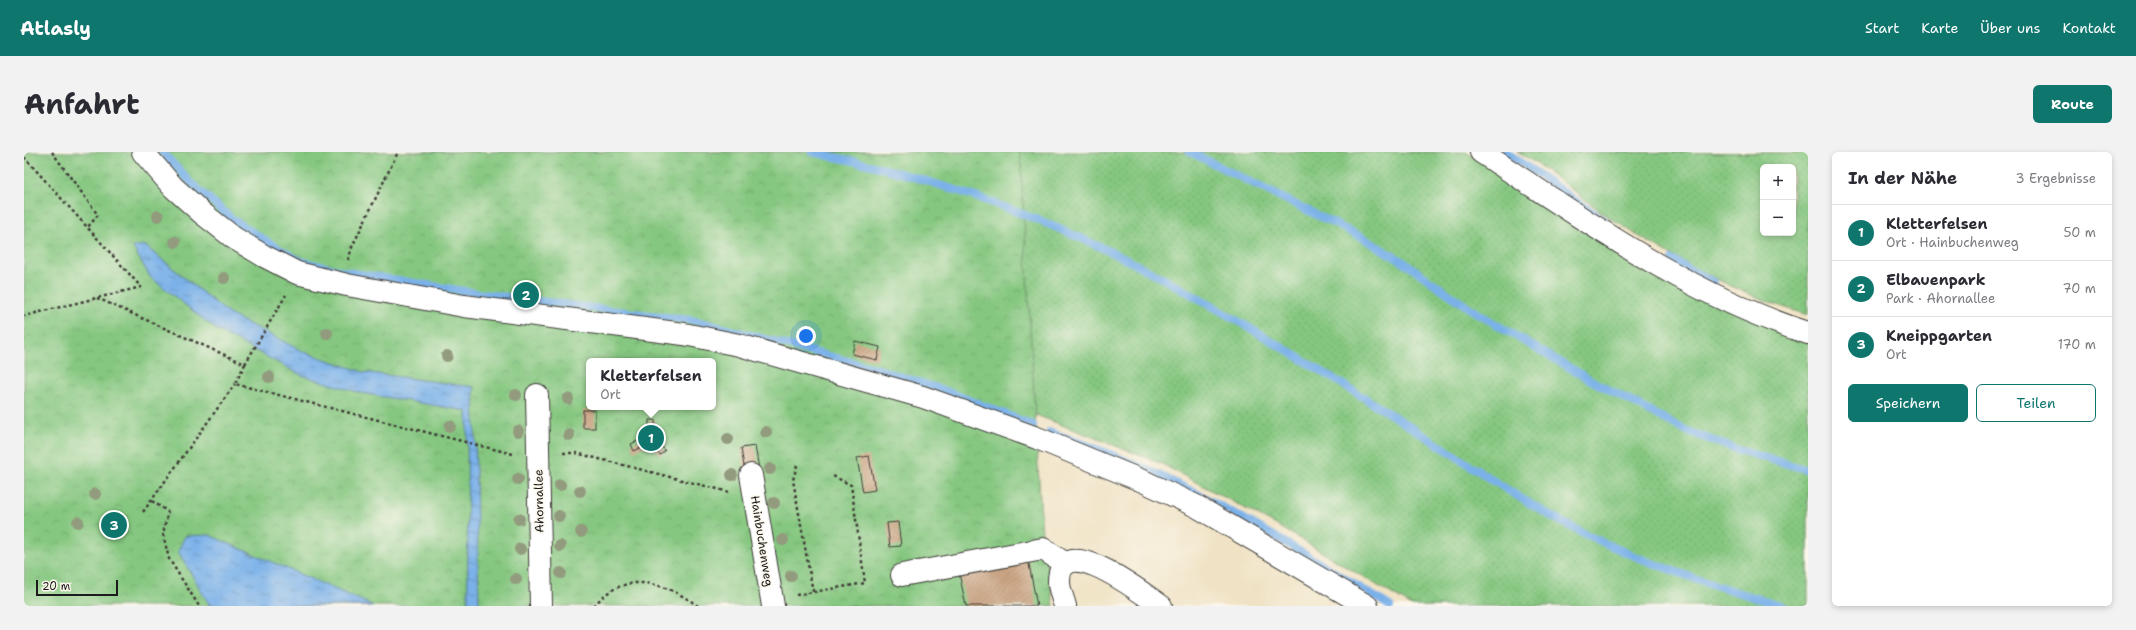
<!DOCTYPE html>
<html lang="de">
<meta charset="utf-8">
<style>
:root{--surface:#fff;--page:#f2f2f3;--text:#2b2b33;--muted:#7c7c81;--line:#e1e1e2;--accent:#0f766e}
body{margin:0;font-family:"Shantell Sans",sans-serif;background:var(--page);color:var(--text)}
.controls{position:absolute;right:12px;top:12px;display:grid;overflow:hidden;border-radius:6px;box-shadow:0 2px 6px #0003}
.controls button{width:36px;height:36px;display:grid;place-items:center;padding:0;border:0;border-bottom:1px solid var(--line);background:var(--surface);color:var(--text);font:20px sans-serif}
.scale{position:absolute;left:12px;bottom:10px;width:82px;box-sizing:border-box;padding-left:4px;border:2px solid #1c1c1c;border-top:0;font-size:11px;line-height:14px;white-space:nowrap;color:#1c1c1c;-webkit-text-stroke:3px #fbf7ec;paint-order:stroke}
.you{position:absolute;left:782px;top:184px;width:14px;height:14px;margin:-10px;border:3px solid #fff;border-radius:50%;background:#1a73e8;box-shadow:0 0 0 6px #1a73e833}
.badge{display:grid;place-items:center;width:26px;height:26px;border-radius:50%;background:var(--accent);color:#fff;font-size:13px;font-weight:700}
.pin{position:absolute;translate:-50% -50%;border:2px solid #fff;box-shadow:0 1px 4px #0006}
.popup{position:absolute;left:562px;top:206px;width:130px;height:52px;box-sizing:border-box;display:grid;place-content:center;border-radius:6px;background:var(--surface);filter:drop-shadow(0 1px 3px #0005);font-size:13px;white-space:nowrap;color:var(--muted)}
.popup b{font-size:15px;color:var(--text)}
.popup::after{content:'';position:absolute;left:50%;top:100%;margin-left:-8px;border:8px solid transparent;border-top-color:var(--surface)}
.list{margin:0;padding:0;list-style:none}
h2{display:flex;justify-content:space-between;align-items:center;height:52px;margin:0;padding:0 16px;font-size:17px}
h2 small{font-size:13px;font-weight:400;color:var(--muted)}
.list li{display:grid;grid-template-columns:26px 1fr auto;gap:12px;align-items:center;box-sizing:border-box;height:56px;padding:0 16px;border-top:1px solid var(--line)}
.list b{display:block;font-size:15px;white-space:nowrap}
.list p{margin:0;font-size:13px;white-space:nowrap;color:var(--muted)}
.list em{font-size:13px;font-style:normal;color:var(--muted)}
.actions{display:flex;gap:8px;padding:12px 16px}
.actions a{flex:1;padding:9px 0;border:1px solid var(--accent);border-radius:6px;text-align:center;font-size:14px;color:var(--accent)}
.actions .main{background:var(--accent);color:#fff}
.map{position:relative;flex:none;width:1784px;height:454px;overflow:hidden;border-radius:6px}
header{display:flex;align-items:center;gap:24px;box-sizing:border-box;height:56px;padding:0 20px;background:var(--accent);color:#fff}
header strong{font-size:19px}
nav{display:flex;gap:22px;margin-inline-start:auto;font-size:14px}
.intro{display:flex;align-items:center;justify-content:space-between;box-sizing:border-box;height:96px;padding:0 24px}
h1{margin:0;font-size:28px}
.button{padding:10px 18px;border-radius:6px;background:var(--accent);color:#fff;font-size:14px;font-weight:700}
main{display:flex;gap:24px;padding:0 24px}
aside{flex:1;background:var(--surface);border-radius:6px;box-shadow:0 2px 6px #0003}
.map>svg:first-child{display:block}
.grass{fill:url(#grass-dots);stroke:#50724e;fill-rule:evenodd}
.park{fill:url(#park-crowns);stroke:#50724e;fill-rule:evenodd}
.water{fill:url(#water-ripples);stroke:#4b6682}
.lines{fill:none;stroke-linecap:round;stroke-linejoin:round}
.stream{stroke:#7ab1e9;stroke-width:8}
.building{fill:url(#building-hatch)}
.minor-casing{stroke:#3c3a35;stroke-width:24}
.path{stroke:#3c3a35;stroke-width:2.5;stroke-dasharray:3 3;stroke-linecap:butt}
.minor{stroke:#fff;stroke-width:22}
.tree{fill:#929b7e}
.labels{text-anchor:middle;stroke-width:3;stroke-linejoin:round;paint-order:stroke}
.street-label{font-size:12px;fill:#1c1c1c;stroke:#fbf7ec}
</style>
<header>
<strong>Atlasly</strong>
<nav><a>Start</a><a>Karte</a><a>Über uns</a><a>Kontakt</a></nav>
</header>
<div class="intro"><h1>Anfahrt</h1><a class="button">Route</a></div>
<main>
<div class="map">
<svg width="1784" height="454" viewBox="0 0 1784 454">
<defs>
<pattern id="grass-dots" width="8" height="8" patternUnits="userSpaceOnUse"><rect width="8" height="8" fill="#85c780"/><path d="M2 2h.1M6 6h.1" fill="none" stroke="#72aa6e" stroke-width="1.8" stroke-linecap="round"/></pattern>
<pattern id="park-crowns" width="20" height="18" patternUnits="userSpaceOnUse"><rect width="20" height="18" fill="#85c780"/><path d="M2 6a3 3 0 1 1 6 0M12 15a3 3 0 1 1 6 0" fill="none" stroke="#72aa6e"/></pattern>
<pattern id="water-ripples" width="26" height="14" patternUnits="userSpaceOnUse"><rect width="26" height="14" fill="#7ab1e9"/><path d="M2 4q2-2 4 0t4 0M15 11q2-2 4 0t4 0" fill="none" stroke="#638fbc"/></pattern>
<pattern id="building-hatch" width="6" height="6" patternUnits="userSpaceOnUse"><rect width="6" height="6" fill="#cba584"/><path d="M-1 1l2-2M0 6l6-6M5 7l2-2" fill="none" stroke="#ae8d71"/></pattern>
</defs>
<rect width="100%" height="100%" fill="#fbf7ec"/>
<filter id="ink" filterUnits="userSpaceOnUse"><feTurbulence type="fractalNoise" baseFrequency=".025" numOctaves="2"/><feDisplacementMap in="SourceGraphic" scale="8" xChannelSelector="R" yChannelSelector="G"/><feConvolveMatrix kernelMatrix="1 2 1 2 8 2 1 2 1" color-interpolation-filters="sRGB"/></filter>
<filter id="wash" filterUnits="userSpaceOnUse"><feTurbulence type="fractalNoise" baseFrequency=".012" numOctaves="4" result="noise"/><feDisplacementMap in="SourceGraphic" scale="16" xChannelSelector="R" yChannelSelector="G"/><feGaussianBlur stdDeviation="0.9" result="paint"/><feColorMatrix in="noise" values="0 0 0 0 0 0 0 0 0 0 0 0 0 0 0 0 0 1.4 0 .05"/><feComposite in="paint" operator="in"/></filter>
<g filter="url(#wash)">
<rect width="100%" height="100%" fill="#f0e3c5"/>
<g class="grass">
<path d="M 145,0 L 1442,0 L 1513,45 L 1784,190 L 1784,454 L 1388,454 L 1256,375 L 1138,312 L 984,252 Z"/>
<path d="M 1493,0 L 1784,1 L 1784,163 C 1715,143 1645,105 1585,65 C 1554,44 1526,18 1493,0 ZM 1739,15 L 1769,15 L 1769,81 L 1739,81 Z"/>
</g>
<path class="park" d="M 0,0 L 996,0 L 1018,382 L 1030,454 L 0,454 ZM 565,209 L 689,209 L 689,255 L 565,255 Z"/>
<g class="water">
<path d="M 120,93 L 205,162 L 280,200 L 339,220 L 450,235 L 455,454 L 444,454 L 443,259 L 337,241 L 277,223 L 193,178 L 126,125 L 109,95 Z"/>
<path d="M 185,383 L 350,454 L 186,454 L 154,399 L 161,384 Z"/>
</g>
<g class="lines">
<g class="stream">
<path d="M 138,0 L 166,30 L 208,67 L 247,92 L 276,109 L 317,119 L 452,141 L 673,169 L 854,217 L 922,239 L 1009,273"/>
<path d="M 788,0 C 813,6 838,10 862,17 C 952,42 1043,76 1125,119 C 1220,170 1313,228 1404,286 C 1454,318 1503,353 1557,380 C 1621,412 1691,434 1760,454"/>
<path d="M 1166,0 L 1339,86 L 1381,111 L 1445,156 L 1515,198 L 1572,231 L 1661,278 L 1711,297 L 1784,318"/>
<path d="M 1482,0 L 1581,69"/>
<path d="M 1648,108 L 1689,130"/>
<path d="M 1025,280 C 1149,319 1256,386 1366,454"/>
</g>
</g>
<g id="blocks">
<g class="building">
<path d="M 831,189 L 856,195 L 853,208 L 828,202 Z"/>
<rect x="559" y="258" width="12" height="18"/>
<path d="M 625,268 L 631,268 L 632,286 L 641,299 L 636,303 L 627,291 L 610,299 L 607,292 L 625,284 Z"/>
<path d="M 731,294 L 735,317 L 721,320 L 717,296 Z"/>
<path d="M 845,304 L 851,338 L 839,340 L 833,306 Z"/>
<path d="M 874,370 L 877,394 L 866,395 L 863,371 Z"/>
<path d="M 1004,407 L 1013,454 L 942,454 L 935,421 Z"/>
</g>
</g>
</g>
<g filter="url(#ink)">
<use href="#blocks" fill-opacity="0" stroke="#3c3a35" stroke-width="1"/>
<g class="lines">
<defs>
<g id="minor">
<path d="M 119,0 L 149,35 L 178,61 L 210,86 L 240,104 L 273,121 L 323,133 L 440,154 L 660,182 L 715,193 L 899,245 L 1013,286 L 1121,330 L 1172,354 L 1343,454"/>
<path d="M 1457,0 C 1561,68 1664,143 1784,181"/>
<path d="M 513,243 L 517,454"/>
<path d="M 727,323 L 749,454"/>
<path d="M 878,423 L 1019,397 L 1042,412"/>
<path d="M 1041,454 C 1039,446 1035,438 1035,430 C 1035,375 1120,443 1137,454"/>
</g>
</defs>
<use href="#minor" class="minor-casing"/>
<g class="path">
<path d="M 28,0 L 74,63 L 63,76"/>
<path d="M 0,5 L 117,135 L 0,164"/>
<path d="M 324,108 L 328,95 L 374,0"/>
<path d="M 73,146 L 221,212 L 211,232 L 489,302"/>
<path d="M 221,212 L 262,143"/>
<path d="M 539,301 L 552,301 L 705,340"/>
<path d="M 773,313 L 769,328 L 789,440"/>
<path d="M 128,349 L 144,360 L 139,382 L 145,407 L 175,454"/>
<path d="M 119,360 L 211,232"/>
<path d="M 772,443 L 841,431 L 827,333 L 809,324"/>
<path d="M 570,454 C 600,417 641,430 674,454"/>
</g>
<use href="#minor" class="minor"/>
</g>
<g class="tree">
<circle cx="134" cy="64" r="6"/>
<circle cx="151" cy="90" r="6"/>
<circle cx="200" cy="126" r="6"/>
<circle cx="303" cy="181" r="6"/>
<circle cx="423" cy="204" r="6"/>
<circle cx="245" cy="225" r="6"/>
<circle cx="492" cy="243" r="6"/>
<circle cx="544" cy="247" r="6"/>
<circle cx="426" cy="274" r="6"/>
<circle cx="494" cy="279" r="6"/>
<circle cx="742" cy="280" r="6"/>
<circle cx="545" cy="283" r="6"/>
<circle cx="704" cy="287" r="6"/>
<circle cx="746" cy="317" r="6"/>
<circle cx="708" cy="323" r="6"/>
<circle cx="494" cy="327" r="6"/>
<circle cx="536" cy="333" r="6"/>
<circle cx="556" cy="339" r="6"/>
<circle cx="71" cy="342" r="6"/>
<circle cx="750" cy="351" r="6"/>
<circle cx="535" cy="364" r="6"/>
<circle cx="495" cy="367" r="6"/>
<circle cx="54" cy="370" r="6"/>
<circle cx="557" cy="380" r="6"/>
<circle cx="759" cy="388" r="6"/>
<circle cx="536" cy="394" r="6"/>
<circle cx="496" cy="397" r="6"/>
<circle cx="537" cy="421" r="6"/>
<circle cx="767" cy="424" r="6"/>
<circle cx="492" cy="427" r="6"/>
</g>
</g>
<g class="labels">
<g class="street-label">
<text transform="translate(515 349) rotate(-91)" y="4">Ahornallee</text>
<text transform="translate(738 389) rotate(81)" y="4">Hainbuchenweg</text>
</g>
</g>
</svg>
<div class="controls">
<button>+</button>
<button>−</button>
</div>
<div class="scale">20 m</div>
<div class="you"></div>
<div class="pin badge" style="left:627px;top:286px">1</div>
<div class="popup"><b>Kletterfelsen</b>Ort</div>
<div class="pin badge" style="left:502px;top:143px">2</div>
<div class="pin badge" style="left:90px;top:373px">3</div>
</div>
<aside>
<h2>In der Nähe<small>3 Ergebnisse</small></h2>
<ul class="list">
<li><span class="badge">1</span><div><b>Kletterfelsen</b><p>Ort · Hainbuchenweg</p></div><em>50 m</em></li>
<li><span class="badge">2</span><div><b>Elbauenpark</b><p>Park · Ahornallee</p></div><em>70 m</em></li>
<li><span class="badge">3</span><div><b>Kneippgarten</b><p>Ort</p></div><em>170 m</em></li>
</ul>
<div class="actions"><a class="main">Speichern</a><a>Teilen</a></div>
</aside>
</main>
